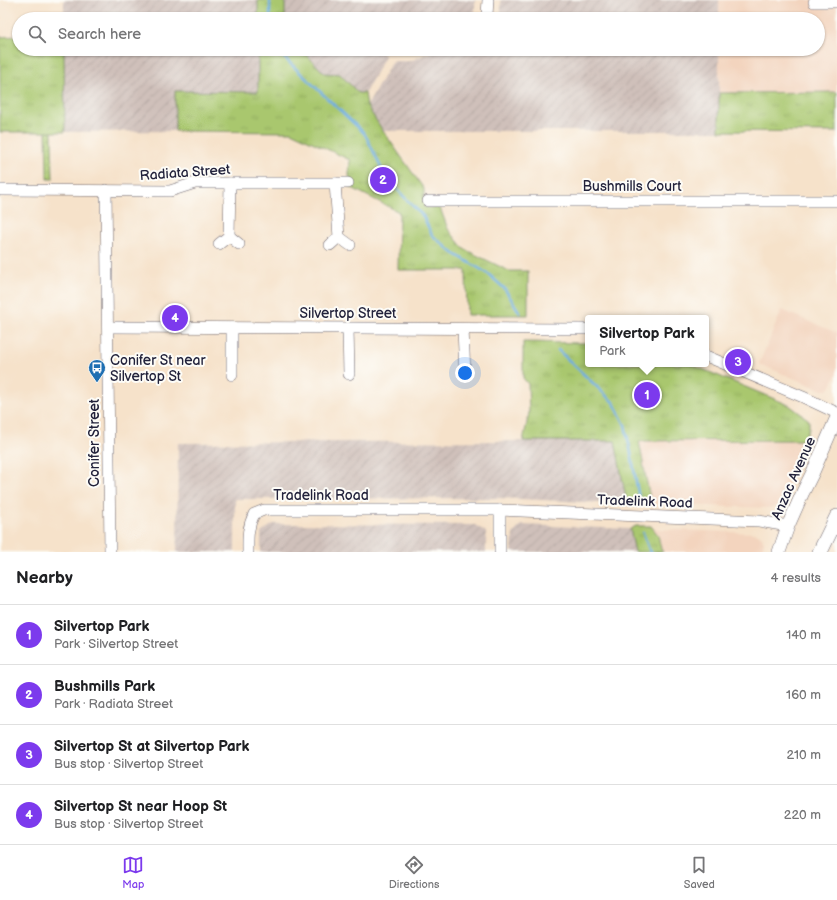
<!DOCTYPE html>
<meta charset="utf-8">
<style>
:root{--surface:#fff;--page:#f6f6f6;--text:#202124;--muted:#757577;--line:#e0e0e0;--accent:#7c3aed}
body{margin:0;font-family:"Balsamiq Sans",sans-serif;background:var(--page);color:var(--text)}
.you{position:absolute;left:465px;top:373px;width:14px;height:14px;margin:-10px;border:3px solid #fff;border-radius:50%;background:#1a73e8;box-shadow:0 0 0 6px #1a73e833}
.badge{display:grid;place-items:center;width:26px;height:26px;border-radius:50%;background:var(--accent);color:#fff;font-size:13px;font-weight:700}
.pin{position:absolute;translate:-50% -50%;border:2px solid #fff;box-shadow:0 1px 4px #0006}
.popup{position:absolute;left:585px;top:315px;width:124px;height:52px;box-sizing:border-box;display:grid;place-content:center;border-radius:4px;background:var(--surface);filter:drop-shadow(0 1px 3px #0005);font-size:13px;white-space:nowrap;color:var(--muted)}
.popup b{font-size:15px;color:var(--text)}
.popup::after{content:'';position:absolute;left:50%;top:100%;margin-left:-8px;border:8px solid transparent;border-top-color:var(--surface)}
.list{margin:0;padding:0;list-style:none}
h2{display:flex;justify-content:space-between;align-items:center;height:52px;margin:0;padding:0 16px;font-size:17px}
h2 small{font-size:13px;font-weight:400;color:var(--muted)}
.list li{display:grid;grid-template-columns:26px 1fr auto;gap:12px;align-items:center;box-sizing:border-box;height:60px;padding:0 16px;border-top:1px solid var(--line)}
.list b{display:block;font-size:15px;white-space:nowrap}
.list p{margin:0;font-size:13px;white-space:nowrap;color:var(--muted)}
.list em{font-size:13px;font-style:normal;color:var(--muted)}
.icon{flex:none;width:22px;height:22px;fill:none;stroke:currentColor;stroke-width:2;stroke-linecap:round;stroke-linejoin:round}
.map{position:relative;flex:none;width:837px;height:552px;overflow:hidden}
.search{position:absolute;background:var(--surface);box-shadow:0 1px 3px #0004;left:12px;right:12px;top:12px;height:44px;display:flex;align-items:center;gap:10px;box-sizing:border-box;padding:0 14px;border-radius:22px;color:var(--muted);font-size:15px}
.sheet{height:292px;background:var(--surface)}
nav{display:flex;justify-content:space-around;align-items:center;box-sizing:border-box;height:56px;border-top:1px solid var(--line);background:var(--surface);font-size:11px;color:var(--muted)}
nav a{display:grid;justify-items:center;gap:2px}
nav .on{color:var(--accent)}
.map>svg:first-child{display:block}
.built{fill:#f3d4be}
.industrial{fill:url(#industrial-furrows)}
.grass{fill:url(#grass-dots);stroke:#667454}
.park{fill:url(#park-tufts);stroke:#667454}
.lines{fill:none;stroke-linecap:round;stroke-linejoin:round}
.stream{stroke:#6dade1;stroke-width:2.5}
.minor-casing{stroke:#6c656d;stroke-width:12}
.major-casing{stroke:#6c656d;stroke-width:14}
.highway-casing{stroke:#6c656d;stroke-width:16}
.minor{stroke:#fff;stroke-width:11}
.major{stroke:#fff;stroke-width:13}
.highway{stroke:#fff;stroke-width:15}
.labels{text-anchor:middle;stroke-width:4;stroke-linejoin:round;paint-order:stroke}
.street-label{font-size:14px;fill:#22223b;stroke:#fdfcf7}
.poi-label{font-size:14px;fill:#22223b;stroke:#fdfcf7;text-anchor:start}
</style>
<div class="map">
<svg width="837" height="552" viewBox="0 0 837 552">
<defs>
<pattern id="industrial-furrows" width="10" height="10" patternUnits="userSpaceOnUse"><rect width="10" height="10" fill="#cfc0ba"/><path d="M-1 1l2-2M0 10L10 0M9 11l2-2" fill="none" stroke="#b1a5a1"/></pattern>
<pattern id="grass-dots" width="8" height="8" patternUnits="userSpaceOnUse"><rect width="8" height="8" fill="#a9c76e"/><path d="M2 2h.1M6 6h.1" fill="none" stroke="#91ab60" stroke-width="1.8" stroke-linecap="round"/></pattern>
<pattern id="park-tufts" width="24" height="20" patternUnits="userSpaceOnUse"><rect width="24" height="20" fill="#a9c76e"/><path d="M3 7l-1-3M5 7V3M7 7l1-3M15 17l-1-3M17 17v-4M19 17l1-3" fill="none" stroke="#91ab60"/></pattern>
</defs>
<rect width="100%" height="100%" fill="#fdfcf7"/>
<filter id="ink" filterUnits="userSpaceOnUse"><feTurbulence type="fractalNoise" baseFrequency=".025" numOctaves="2"/><feDisplacementMap in="SourceGraphic" scale="8" xChannelSelector="R" yChannelSelector="G"/><feConvolveMatrix kernelMatrix="1 2 1 2 8 2 1 2 1" color-interpolation-filters="sRGB"/></filter>
<filter id="wash" filterUnits="userSpaceOnUse"><feTurbulence type="fractalNoise" baseFrequency=".012" numOctaves="4" result="noise"/><feDisplacementMap in="SourceGraphic" scale="16" xChannelSelector="R" yChannelSelector="G"/><feGaussianBlur stdDeviation="0.9" result="paint"/><feColorMatrix in="noise" values="0 0 0 0 0 0 0 0 0 0 0 0 0 0 0 0 0 1.4 0 .05"/><feComposite in="paint" operator="in"/></filter>
<g filter="url(#wash)">
<rect width="100%" height="100%" fill="#f6e2ca"/>
<g class="built">
<path d="M 719,0 L 837,0 L 837,92 L 719,93 L 719,49 L 818,49 L 818,19 L 719,19 Z"/>
<path d="M 782,310 L 837,333 L 837,373 L 830,388 L 827,390 L 822,390 L 759,364 Z"/>
<path d="M 804,440 L 781,502 L 777,506 L 769,508 L 651,504 L 639,441 Z"/>
<path d="M 653,529 L 753,533 L 758,534 L 762,537 L 764,542 L 761,552 L 663,552 L 661,549 L 658,535 Z"/>
</g>
<g class="industrial">
<rect x="64" y="0" width="194" height="19"/>
<path d="M 285,0 L 475,0 L 475,12 L 470,19 L 430,19 L 408,10 L 391,11 L 380,19 L 285,19 Z"/>
<rect x="501" y="0" width="218" height="19"/>
<path d="M 64,49 L 258,49 L 258,92 L 175,91 L 175,131 L 65,132 Z"/>
<path d="M 301,49 L 380,49 L 385,56 L 365,93 L 358,93 L 340,74 L 324,74 Z"/>
<path d="M 438,49 L 719,49 L 719,131 L 383,131 L 367,106 L 392,61 L 410,61 Z"/>
<path d="M 523,441 L 615,441 L 627,504 L 499,498 L 235,499 L 235,552 L 177,552 L 178,443 Z"/>
<path d="M 273,524 L 475,525 L 486,532 L 486,552 L 261,552 L 261,533 Z"/>
<path d="M 521,525 L 630,529 L 635,552 L 512,552 L 513,534 Z"/>
</g>
<path class="grass" d="M 46,132 L 52,132 L 53,179 L 47,179 Z"/>
<g class="park">
<rect x="258" y="0" width="27" height="19"/>
<path d="M 19,36 L 19,49 L 64,49 L 65,132 L 0,132 L 0,37 Z"/>
<path d="M 258,49 L 301,49 L 324,73 L 340,74 L 358,93 L 365,93 L 367,106 L 383,131 L 424,189 L 424,207 L 440,208 L 448,229 L 464,249 L 509,271 L 528,271 L 528,315 L 467,315 L 466,270 L 398,270 L 399,212 L 350,187 L 349,174 L 350,160 L 291,132 L 175,131 L 175,91 L 258,92 Z"/>
<path d="M 837,92 L 837,132 L 719,131 L 719,93 Z"/>
<path d="M 523,342 L 588,343 L 588,364 L 690,364 L 789,405 L 809,420 L 809,428 L 804,440 L 639,441 L 651,504 L 627,504 L 615,441 L 523,441 L 529,413 L 528,384 L 523,378 Z"/>
<path d="M 636,526 L 651,526 L 658,535 L 661,549 L 663,552 L 635,552 L 630,529 Z"/>
</g>
<g class="lines">
<g class="stream">
<path d="M 270,19 L 270,0"/>
<path d="M 275,49 L 364,133 L 368,140 L 385,176 L 409,202 L 423,216 L 432,235 L 453,253 L 487,273 L 504,288 L 520,313"/>
<path d="M 558,350 L 614,403 L 625,425 L 632,458 L 639,499"/>
<path d="M 643,533 L 650,552"/>
</g>
</g>
</g>
<g filter="url(#ink)">
<g class="lines">
<defs>
<g id="minor">
<path d="M 814,2 L 837,2"/>
<path d="M 486,19 L 487,15 L 488,0"/>
<path d="M 335,183 L 339,237"/>
<path d="M 0,190 L 170,191 L 195,183 L 348,183"/>
<path d="M 106,190 L 110,552"/>
<path d="M 428,201 L 837,201"/>
<path d="M 229,236 L 230,183"/>
<path d="M 219,244 L 229,236 L 239,244"/>
<path d="M 330,245 L 339,237 L 350,245"/>
<path d="M 108,327 L 588,329"/>
<path d="M 348,328 L 349,374"/>
<path d="M 463,329 L 465,374"/>
<path d="M 706,356 L 803,397 L 837,413"/>
<path d="M 232,375 L 232,328"/>
<path d="M 500,510 L 500,552"/>
<path d="M 248,552 C 248,537 247,529 254,514 L 264,510 L 500,510 L 759,521 L 788,526"/>
</g>
<path id="major" d="M 779,552 L 788,526 L 803,492 L 813,472 L 837,417"/>
<path id="highway" d="M 820,552 L 837,517"/>
</defs>
<use href="#minor" class="minor-casing"/>
<use href="#major" class="major-casing"/>
<use href="#highway" class="highway-casing"/>
<use href="#minor" class="minor"/>
<use href="#major" class="major"/>
<use href="#highway" class="highway"/>
</g>
</g>
<defs>
<symbol id="bus-pin" viewBox="-11 -11 22 30"><path d="M0 17L-7.5 6A9.5 9.5 0 1 1 7.5 6Z" fill="#1f6fb2" stroke="#fdfcf7"/><path d="M-5-6H5V4H4V6H2V4H-2V6H-4V4H-5ZM-3.5-4V0h7V-4ZM-3.5 1.2v1.5H-2V1.2ZM2 1.2v1.5H3.5V1.2Z" fill="#fff"/></symbol>
</defs>
<g fill-rule="evenodd">
<use href="#bus-pin" x="87" y="358" width="20" height="27"/>
</g>
<g class="labels">
<g class="street-label">
<text transform="translate(185 172) rotate(-4)" y="5">Radiata Street</text>
<text x="632" y="191">Bushmills Court</text>
<text x="348" y="318">Silvertop Street</text>
<text transform="translate(94 443) rotate(-90)" y="5">Conifer Street</text>
<text transform="translate(793 478) rotate(-66)" y="5">Anzac Avenue</text>
<text x="321" y="500">Tradelink Road</text>
<text transform="translate(645 501) rotate(2)" y="5">Tradelink Road</text>
</g>
<g class="poi-label">
<text x="110" y="365">Conifer St near<tspan x="110" dy="16">Silvertop St</tspan></text>
</g>
</g>
</svg>
<div class="you"></div>
<div class="pin badge" style="left:647px;top:395px">1</div>
<div class="popup"><b>Silvertop Park</b>Park</div>
<div class="pin badge" style="left:383px;top:180px">2</div>
<div class="pin badge" style="left:738px;top:362px">3</div>
<div class="pin badge" style="left:175px;top:318px">4</div>
<div class="search"><svg class="icon" aria-label="search" viewBox="0 0 24 24"><circle cx="10" cy="10" r="6"/><path d="M15 15l6 6"/></svg>Search here</div>
</div>
<section class="sheet">
<h2>Nearby<small>4 results</small></h2>
<ul class="list">
<li><span class="badge">1</span><div><b>Silvertop Park</b><p>Park · Silvertop Street</p></div><em>140 m</em></li>
<li><span class="badge">2</span><div><b>Bushmills Park</b><p>Park · Radiata Street</p></div><em>160 m</em></li>
<li><span class="badge">3</span><div><b>Silvertop St at Silvertop Park</b><p>Bus stop · Silvertop Street</p></div><em>210 m</em></li>
<li><span class="badge">4</span><div><b>Silvertop St near Hoop St</b><p>Bus stop · Silvertop Street</p></div><em>220 m</em></li>
</ul>
</section>
<nav>
<a class="on"><svg class="icon" aria-label="map" viewBox="0 0 24 24"><path d="M3 6l6-2 6 2 6-2v14l-6 2-6-2-6 2zM9 4v14M15 6v14"/></svg>Map</a>
<a><svg class="icon" aria-label="directions" viewBox="0 0 24 24"><path d="M12 3l9 9-9 9-9-9zM9 14v-3h6M13 9l2 2-2 2"/></svg>Directions</a>
<a><svg class="icon" aria-label="saved" viewBox="0 0 24 24"><path d="M7 4h10v16l-5-4-5 4z"/></svg>Saved</a>
</nav>
